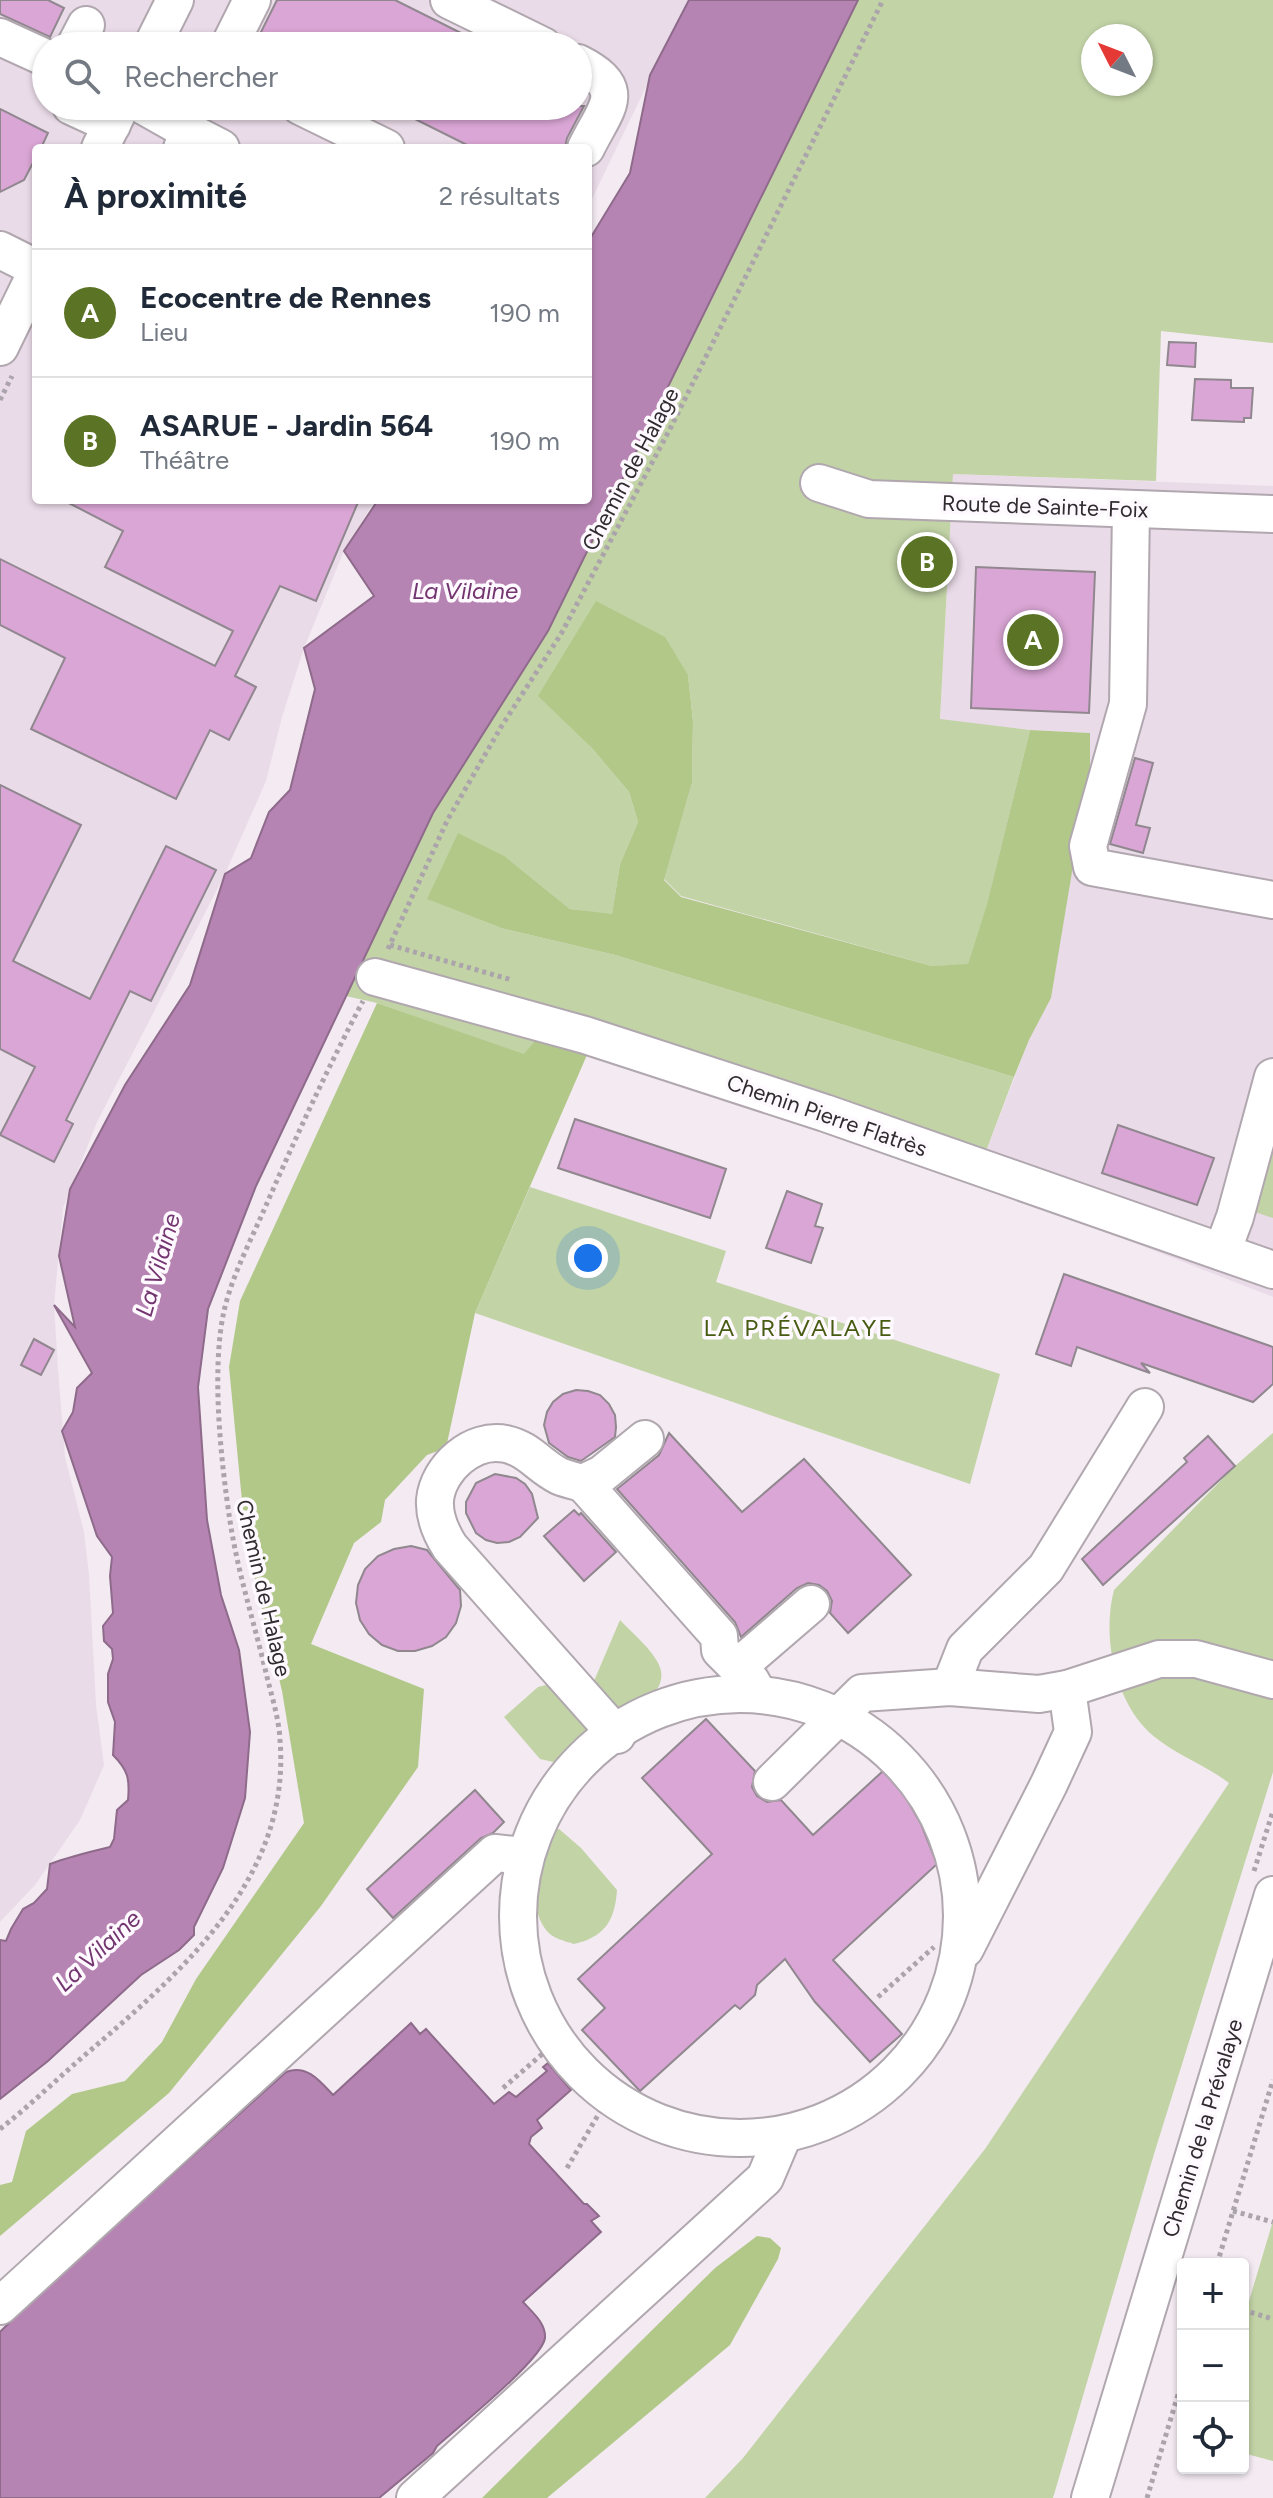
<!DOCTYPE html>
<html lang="fr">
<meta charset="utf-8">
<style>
:root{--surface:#fff;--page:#f6f6f7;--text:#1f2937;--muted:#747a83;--line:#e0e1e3;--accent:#5b7324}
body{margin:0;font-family:Figtree,sans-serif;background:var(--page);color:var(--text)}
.controls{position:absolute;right:24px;bottom:24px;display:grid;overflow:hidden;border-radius:8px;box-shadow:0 2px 6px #0004}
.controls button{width:72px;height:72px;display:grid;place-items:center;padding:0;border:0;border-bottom:2px solid var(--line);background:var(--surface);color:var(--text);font:40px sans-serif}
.compass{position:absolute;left:1081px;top:24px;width:72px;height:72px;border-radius:50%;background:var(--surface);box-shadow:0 2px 6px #0004;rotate:312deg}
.you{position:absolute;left:588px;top:1258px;width:28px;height:28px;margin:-20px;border:6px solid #fff;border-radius:50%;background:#1a73e8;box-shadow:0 0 0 12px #1a73e833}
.badge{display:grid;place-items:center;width:52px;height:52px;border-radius:50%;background:var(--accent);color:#fff;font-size:26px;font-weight:700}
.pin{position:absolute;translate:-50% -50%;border:4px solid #fff;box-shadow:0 2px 8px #0006}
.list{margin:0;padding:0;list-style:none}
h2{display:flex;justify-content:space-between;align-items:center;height:104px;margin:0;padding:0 32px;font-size:34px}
h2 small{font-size:26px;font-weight:400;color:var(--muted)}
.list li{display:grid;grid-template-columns:52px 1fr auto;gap:24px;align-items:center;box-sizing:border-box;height:128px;padding:0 32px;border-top:2px solid var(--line)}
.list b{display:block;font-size:30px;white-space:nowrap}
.list p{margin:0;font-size:26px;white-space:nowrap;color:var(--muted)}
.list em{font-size:26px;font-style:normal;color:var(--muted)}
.icon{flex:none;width:44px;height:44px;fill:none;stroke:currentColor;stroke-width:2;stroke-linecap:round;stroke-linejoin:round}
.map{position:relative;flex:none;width:1273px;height:2498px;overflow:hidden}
.search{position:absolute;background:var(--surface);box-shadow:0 2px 6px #0004;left:32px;top:32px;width:560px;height:88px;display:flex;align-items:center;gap:20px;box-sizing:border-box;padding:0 28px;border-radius:44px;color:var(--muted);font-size:30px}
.panel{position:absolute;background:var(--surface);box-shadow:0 2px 6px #0004;left:32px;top:144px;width:560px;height:360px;border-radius:8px}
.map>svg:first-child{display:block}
.built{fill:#eadbe8;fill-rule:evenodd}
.green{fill:#c2d3a6;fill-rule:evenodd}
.forest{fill:#b2c889}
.water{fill:#b684b2;stroke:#8e6a8b;stroke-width:2}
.building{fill:#daa6d5;stroke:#90878f;stroke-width:2}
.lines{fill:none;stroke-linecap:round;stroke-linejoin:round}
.minor-casing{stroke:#b0a7af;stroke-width:40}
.path{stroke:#aba4ab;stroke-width:5;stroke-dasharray:4 4;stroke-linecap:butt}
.minor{stroke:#fff;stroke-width:36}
.labels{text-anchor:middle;stroke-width:7;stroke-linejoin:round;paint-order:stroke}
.street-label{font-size:22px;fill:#2f2c2f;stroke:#fef9fe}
.water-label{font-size:24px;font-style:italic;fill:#733570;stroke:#fef9fe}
.neighbourhood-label{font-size:24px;letter-spacing:2px;fill:#475c12;stroke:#fef9fe}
</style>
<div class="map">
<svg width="1273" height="2498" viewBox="0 0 1273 2498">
<rect width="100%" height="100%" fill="#f3eaf2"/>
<g class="built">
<path d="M 0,0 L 688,0 L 588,207 L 588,148 L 36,148 L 36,500 L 375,500 L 344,551 L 304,648 L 282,717 L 266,781 L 225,874 L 97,1122 L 63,1208 L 54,1305 L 58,1369 L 65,1457 L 84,1532 L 89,1575 L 96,1705 L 104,1765 L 80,1820 L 35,1885 L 0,1922 ZM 46,46 L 578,46 L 578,106 L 46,106 Z"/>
<path d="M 953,474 L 1273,486 L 1273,1297 L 1045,1208 L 974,1183 L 1029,1040 L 1051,998 L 1089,733 L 1030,730 L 940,720 Z"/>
</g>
<g class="green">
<path d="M 858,0 L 1273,0 L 1273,343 L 1161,331 L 1156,481 L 953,474 L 940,719 L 1030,730 L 987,905 L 968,965 L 932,966 L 681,896 L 664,879 L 692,783 L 693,721 L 688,675 L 590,746 L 629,792 L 638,822 L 620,864 L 612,915 L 570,909 L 506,857 L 428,899 L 501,928 L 615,955 L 1014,1077 L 974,1183 L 590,1048 L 524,1055 L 377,1003 L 346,996 L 433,813 L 634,457 ZM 1093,36 L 1141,36 L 1141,84 L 1093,84 Z"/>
<path d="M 1273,1125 L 1273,1218 L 1252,1211 Z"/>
<path d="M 530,1187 L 726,1251 L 716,1282 L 1000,1374 L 970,1484 L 475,1313 Z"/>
<path d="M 1273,1433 L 1273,1772 L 1154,2154 L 1053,2498 L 705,2498 L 743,2458 L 985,2149 L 1229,1783 C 1208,1767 1182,1757 1160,1741 C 1116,1711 1101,1639 1114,1590 L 1235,1466 Z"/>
<path d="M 620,1620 C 631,1632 646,1644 655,1658 C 675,1686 644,1706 619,1711 L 595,1692 L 594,1681 Z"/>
<path d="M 550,1684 L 593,1735 L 558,1763 L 540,1759 L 504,1717 L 538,1687 Z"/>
<path d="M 559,1829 L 581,1848 L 617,1890 C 615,1920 605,1937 574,1944 C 564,1941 552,1938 546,1930 C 526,1903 534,1854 553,1830 Z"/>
<path d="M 1273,2221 L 1273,2461 L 1243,2453 L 1243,2321 Z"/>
</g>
<g class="forest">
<path d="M 596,601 L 665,637 L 688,675 L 693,721 L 692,783 L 664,880 L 681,897 L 932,966 L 968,964 L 987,904 L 1030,730 L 1090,733 L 1090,788 L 1076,848 L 1051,998 L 1029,1040 L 1014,1077 L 615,955 L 501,928 L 427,899 L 458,833 L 506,857 L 570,909 L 612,914 L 620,864 L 638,822 L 629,792 L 590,746 L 538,696 Z"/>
<path d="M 377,1003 L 524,1054 L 540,1035 L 590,1048 L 475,1313 L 446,1448 L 427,1455 L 385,1500 L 381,1522 L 354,1543 L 311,1644 L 424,1689 L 418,1767 L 321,1906 L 169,2093 L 0,2236 L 0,2185 L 12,2182 L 26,2131 L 72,2094 L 125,2081 L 162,2042 L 196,1979 L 304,1823 L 282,1691 L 246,1542 L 229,1367 L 240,1301 Z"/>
<path d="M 757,2236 L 770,2238 L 781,2248 L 778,2259 L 730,2345 L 547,2498 L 482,2498 L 715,2268 Z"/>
</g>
<g class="water">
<path d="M 689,0 L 858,0 L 548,631 L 433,813 L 256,1186 L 208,1309 L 198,1387 L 207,1520 L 221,1595 L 239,1650 L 250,1732 L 245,1798 L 223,1868 L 194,1927 L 194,1935 L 179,1950 L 141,1975 L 48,2061 L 0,2099 L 0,1940 L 6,1941 L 11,1929 L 23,1909 L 34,1903 L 47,1889 L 50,1864 C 71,1856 89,1852 110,1847 L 114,1839 L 117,1810 L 128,1800 C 130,1779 128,1770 113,1755 L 115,1722 L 108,1702 L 108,1674 L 113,1659 L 112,1649 L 104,1641 L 103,1626 L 113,1613 L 110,1576 L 112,1557 L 97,1536 L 62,1431 L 73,1412 L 77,1388 L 92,1373 L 54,1305 L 75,1327 L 59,1256 L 70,1189 L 125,1085 L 190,985 L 225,874 L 251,858 L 269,812 L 290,790 L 315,689 L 304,648 L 374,596 L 344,551 L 378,500 L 588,500 L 588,242 L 630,173 L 650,75 Z"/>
<path d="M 411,2023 L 420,2034 L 426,2029 L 494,2104 L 509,2092 L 516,2097 L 547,2071 L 543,2067 L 548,2063 L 571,2090 L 537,2120 L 542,2128 L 531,2137 L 529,2144 L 584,2204 L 587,2204 L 599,2216 L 591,2221 L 601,2232 L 523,2302 C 532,2312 546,2323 545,2338 C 542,2360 457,2428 437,2446 L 433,2453 L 379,2498 L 0,2498 L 0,2332 L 30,2302 L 286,2072 C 307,2064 320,2081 333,2095 Z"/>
</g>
<g class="building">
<path d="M 0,0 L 48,0 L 64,8 L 50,37 L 0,14 Z"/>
<path d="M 277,0 L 395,0 L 487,46 L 269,46 L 257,40 Z"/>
<path d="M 389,106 L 584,106 L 567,138 L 565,148 L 473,148 Z"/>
<path d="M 0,109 L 48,133 L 41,148 L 36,148 L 36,157 L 24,180 L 0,192 Z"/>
<path d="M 1169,342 L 1196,343 L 1195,367 L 1167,365 Z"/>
<path d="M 1195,379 L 1231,380 L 1231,388 L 1253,388 L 1251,418 L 1244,418 L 1244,422 L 1192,420 Z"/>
<path d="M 63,500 L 359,500 L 316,601 L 280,586 L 235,676 L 256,687 L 229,740 L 210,730 L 176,799 L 31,729 L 65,658 L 0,625 L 0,559 L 215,666 L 233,631 L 105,567 L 123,531 Z"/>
<path d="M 976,567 L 1095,572 L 1089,713 L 971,708 Z"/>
<path d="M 1135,758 L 1153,763 L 1136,825 L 1150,828 L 1143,853 L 1110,844 Z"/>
<path d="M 0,785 L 81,825 L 13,961 L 90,999 L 166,846 L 216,870 L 151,1001 L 130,991 L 66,1120 L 73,1124 L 54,1162 L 0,1135 L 35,1067 L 0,1049 Z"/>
<path d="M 575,1119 L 726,1169 L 710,1218 L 558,1168 Z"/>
<path d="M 1118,1125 L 1214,1158 L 1197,1205 L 1102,1173 Z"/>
<path d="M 787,1191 L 822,1204 L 815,1226 L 823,1228 L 811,1263 L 766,1248 Z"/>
<path d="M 1064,1274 L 1273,1347 L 1273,1384 L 1253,1402 L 1141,1363 L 1150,1373 L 1077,1347 L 1071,1366 L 1036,1354 Z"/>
<path d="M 34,1339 L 54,1350 L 41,1375 L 21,1365 Z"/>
<path d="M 576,1390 L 588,1391 L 600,1395 L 609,1404 L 615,1415 L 616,1427 L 615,1437 L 581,1461 L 568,1457 L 549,1443 L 544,1425 L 547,1412 L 553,1402 L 563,1394 Z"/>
<path d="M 669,1433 L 742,1512 L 804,1459 L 911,1575 L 848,1633 L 830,1613 L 832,1601 L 827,1591 L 819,1585 L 808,1583 L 797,1588 L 741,1637 L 735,1622 L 617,1489 L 659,1455 Z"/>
<path d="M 1208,1436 L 1235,1466 L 1103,1585 L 1082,1559 L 1187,1462 L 1184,1458 Z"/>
<path d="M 495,1474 L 516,1478 L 525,1484 L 532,1494 L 538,1518 L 520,1537 L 509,1542 L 497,1543 L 486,1540 L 476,1533 L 466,1513 L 466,1502 L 476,1483 Z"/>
<path d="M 574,1510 L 579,1515 L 581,1513 L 616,1552 L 584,1581 L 544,1536 Z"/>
<path d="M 411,1546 L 427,1550 L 460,1590 L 461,1606 L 456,1623 L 446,1637 L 432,1646 L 415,1651 L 398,1651 L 382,1645 L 369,1634 L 360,1620 L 356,1603 L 358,1585 L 365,1569 L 378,1556 L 394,1549 Z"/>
<path d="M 706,1719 L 755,1771 L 752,1787 L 757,1796 L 767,1802 L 781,1800 L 813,1835 L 883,1771 L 905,1796 L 921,1824 L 937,1864 L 833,1960 L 902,2034 L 870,2062 L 815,2002 L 785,1959 L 757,1985 L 755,1995 L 740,2009 L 735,2005 L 640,2091 L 582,2030 L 605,2008 L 578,1979 L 712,1854 L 642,1778 Z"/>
<path d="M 475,1790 L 504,1822 L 493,1833 L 481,1838 L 393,1918 L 367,1889 Z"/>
</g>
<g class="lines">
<defs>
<g id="minor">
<path d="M 449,0 L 543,46"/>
<path d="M 0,37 L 46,58"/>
<path d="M 75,46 L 86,25"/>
<path d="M 152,46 L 175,0"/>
<path d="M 229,46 L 252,0"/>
<path d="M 578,63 C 630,89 606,107 586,148"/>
<path d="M 71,106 L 112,125"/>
<path d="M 144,106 L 190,132 L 182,148"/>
<path d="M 300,106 L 386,148"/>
<path d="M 190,132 L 221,148"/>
<path d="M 100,148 L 121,106"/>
<path d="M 0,250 L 36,268"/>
<path d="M 0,347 L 36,273"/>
<path d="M 819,483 L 869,499 L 1273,514"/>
<path d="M 1131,510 L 1128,704 L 1088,846 L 1092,867 L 1273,900"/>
<path d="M 375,977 L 585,1035 L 825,1113 L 1273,1270"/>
<path d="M 1222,1252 L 1235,1217 L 1273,1077"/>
<path d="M 583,1483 L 719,1636 L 720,1650 L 751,1681 L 756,1690"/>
<path d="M 738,1667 L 811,1604"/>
<path d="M 950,1687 L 965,1649 L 1046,1568 L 1145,1407"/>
<circle cx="740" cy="1916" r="222"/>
<path d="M 617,1735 L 450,1547 C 441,1533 434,1517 435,1500 C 438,1468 473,1437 506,1444 C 529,1449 539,1466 559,1476 C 566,1479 575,1481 583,1483 L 602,1474 L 645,1439"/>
<path d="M 772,1782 L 862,1693 L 950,1687 L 1039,1694 L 1067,1689 L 1159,1659 L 1196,1659 L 1273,1680"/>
<path d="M 965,1949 L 1049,1784 L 1073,1732 L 1067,1689"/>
<path d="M 0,2306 L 495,1853 L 525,1856"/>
<path d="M 415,2498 L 765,2178 L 782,2138"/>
<path d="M 1090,2498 L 1273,1895"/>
</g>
</defs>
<use href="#minor" class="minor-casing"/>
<g class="path">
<path d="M 0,400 L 12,376"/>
<path d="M 390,945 L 512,980"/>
<path d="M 388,949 L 448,819 L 501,727 L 561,634 L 671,427 L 883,0"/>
<path d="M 1254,1871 L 1273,1811"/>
<path d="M 878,1997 L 934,1947"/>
<path d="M 503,2088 L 555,2043"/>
<path d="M 0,2129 C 32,2104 61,2075 92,2049 C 185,1969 291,1876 280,1740 C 279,1719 272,1697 267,1677 C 255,1625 238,1574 230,1521 C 221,1462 211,1370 224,1311 C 232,1276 250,1242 264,1210 C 295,1139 327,1069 363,1001"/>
<path d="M 567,2168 L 608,2098"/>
<path d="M 1233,2211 L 1273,2222"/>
<path d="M 1217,2264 L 1273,2080"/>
<path d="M 1243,2310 L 1273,2319"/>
<path d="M 1147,2498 L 1183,2378"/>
</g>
<use href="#minor" class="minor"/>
</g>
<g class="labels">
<g class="street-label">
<text transform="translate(630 469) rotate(-62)" y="8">Chemin de Halage</text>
<text transform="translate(1045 506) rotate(2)" y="8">Route de Sainte-Foix</text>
<text transform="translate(827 1115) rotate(19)" y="8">Chemin Pierre Flatrès</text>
<text transform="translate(264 1588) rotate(77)" y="8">Chemin de Halage</text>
<text transform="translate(1202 2128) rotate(-73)" y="8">Chemin de la Prévalaye</text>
</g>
<g class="water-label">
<text x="465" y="599">La Vilaine</text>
<text transform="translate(158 1265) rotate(-74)" y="8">La Vilaine</text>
<text transform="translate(98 1951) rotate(-43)" y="8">La Vilaine</text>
</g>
<g class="neighbourhood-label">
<text x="799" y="1336">LA PRÉVALAYE</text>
</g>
</g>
</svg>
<div class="controls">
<button>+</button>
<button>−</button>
<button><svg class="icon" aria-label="locate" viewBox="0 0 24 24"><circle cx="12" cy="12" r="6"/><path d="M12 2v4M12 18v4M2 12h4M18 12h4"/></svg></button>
</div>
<svg class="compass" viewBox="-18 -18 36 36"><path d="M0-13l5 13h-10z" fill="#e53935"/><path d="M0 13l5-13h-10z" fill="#747a83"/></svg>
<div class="you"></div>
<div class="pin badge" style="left:1033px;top:640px">A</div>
<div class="pin badge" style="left:927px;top:562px">B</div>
<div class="search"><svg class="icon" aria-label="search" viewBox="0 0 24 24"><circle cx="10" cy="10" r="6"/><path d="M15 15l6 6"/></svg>Rechercher</div>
<section class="panel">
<h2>À proximité<small>2 résultats</small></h2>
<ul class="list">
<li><span class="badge">A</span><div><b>Ecocentre de Rennes</b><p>Lieu</p></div><em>190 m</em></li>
<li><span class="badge">B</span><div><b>ASARUE - Jardin 564</b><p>Théâtre</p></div><em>190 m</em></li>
</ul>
</section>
</div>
